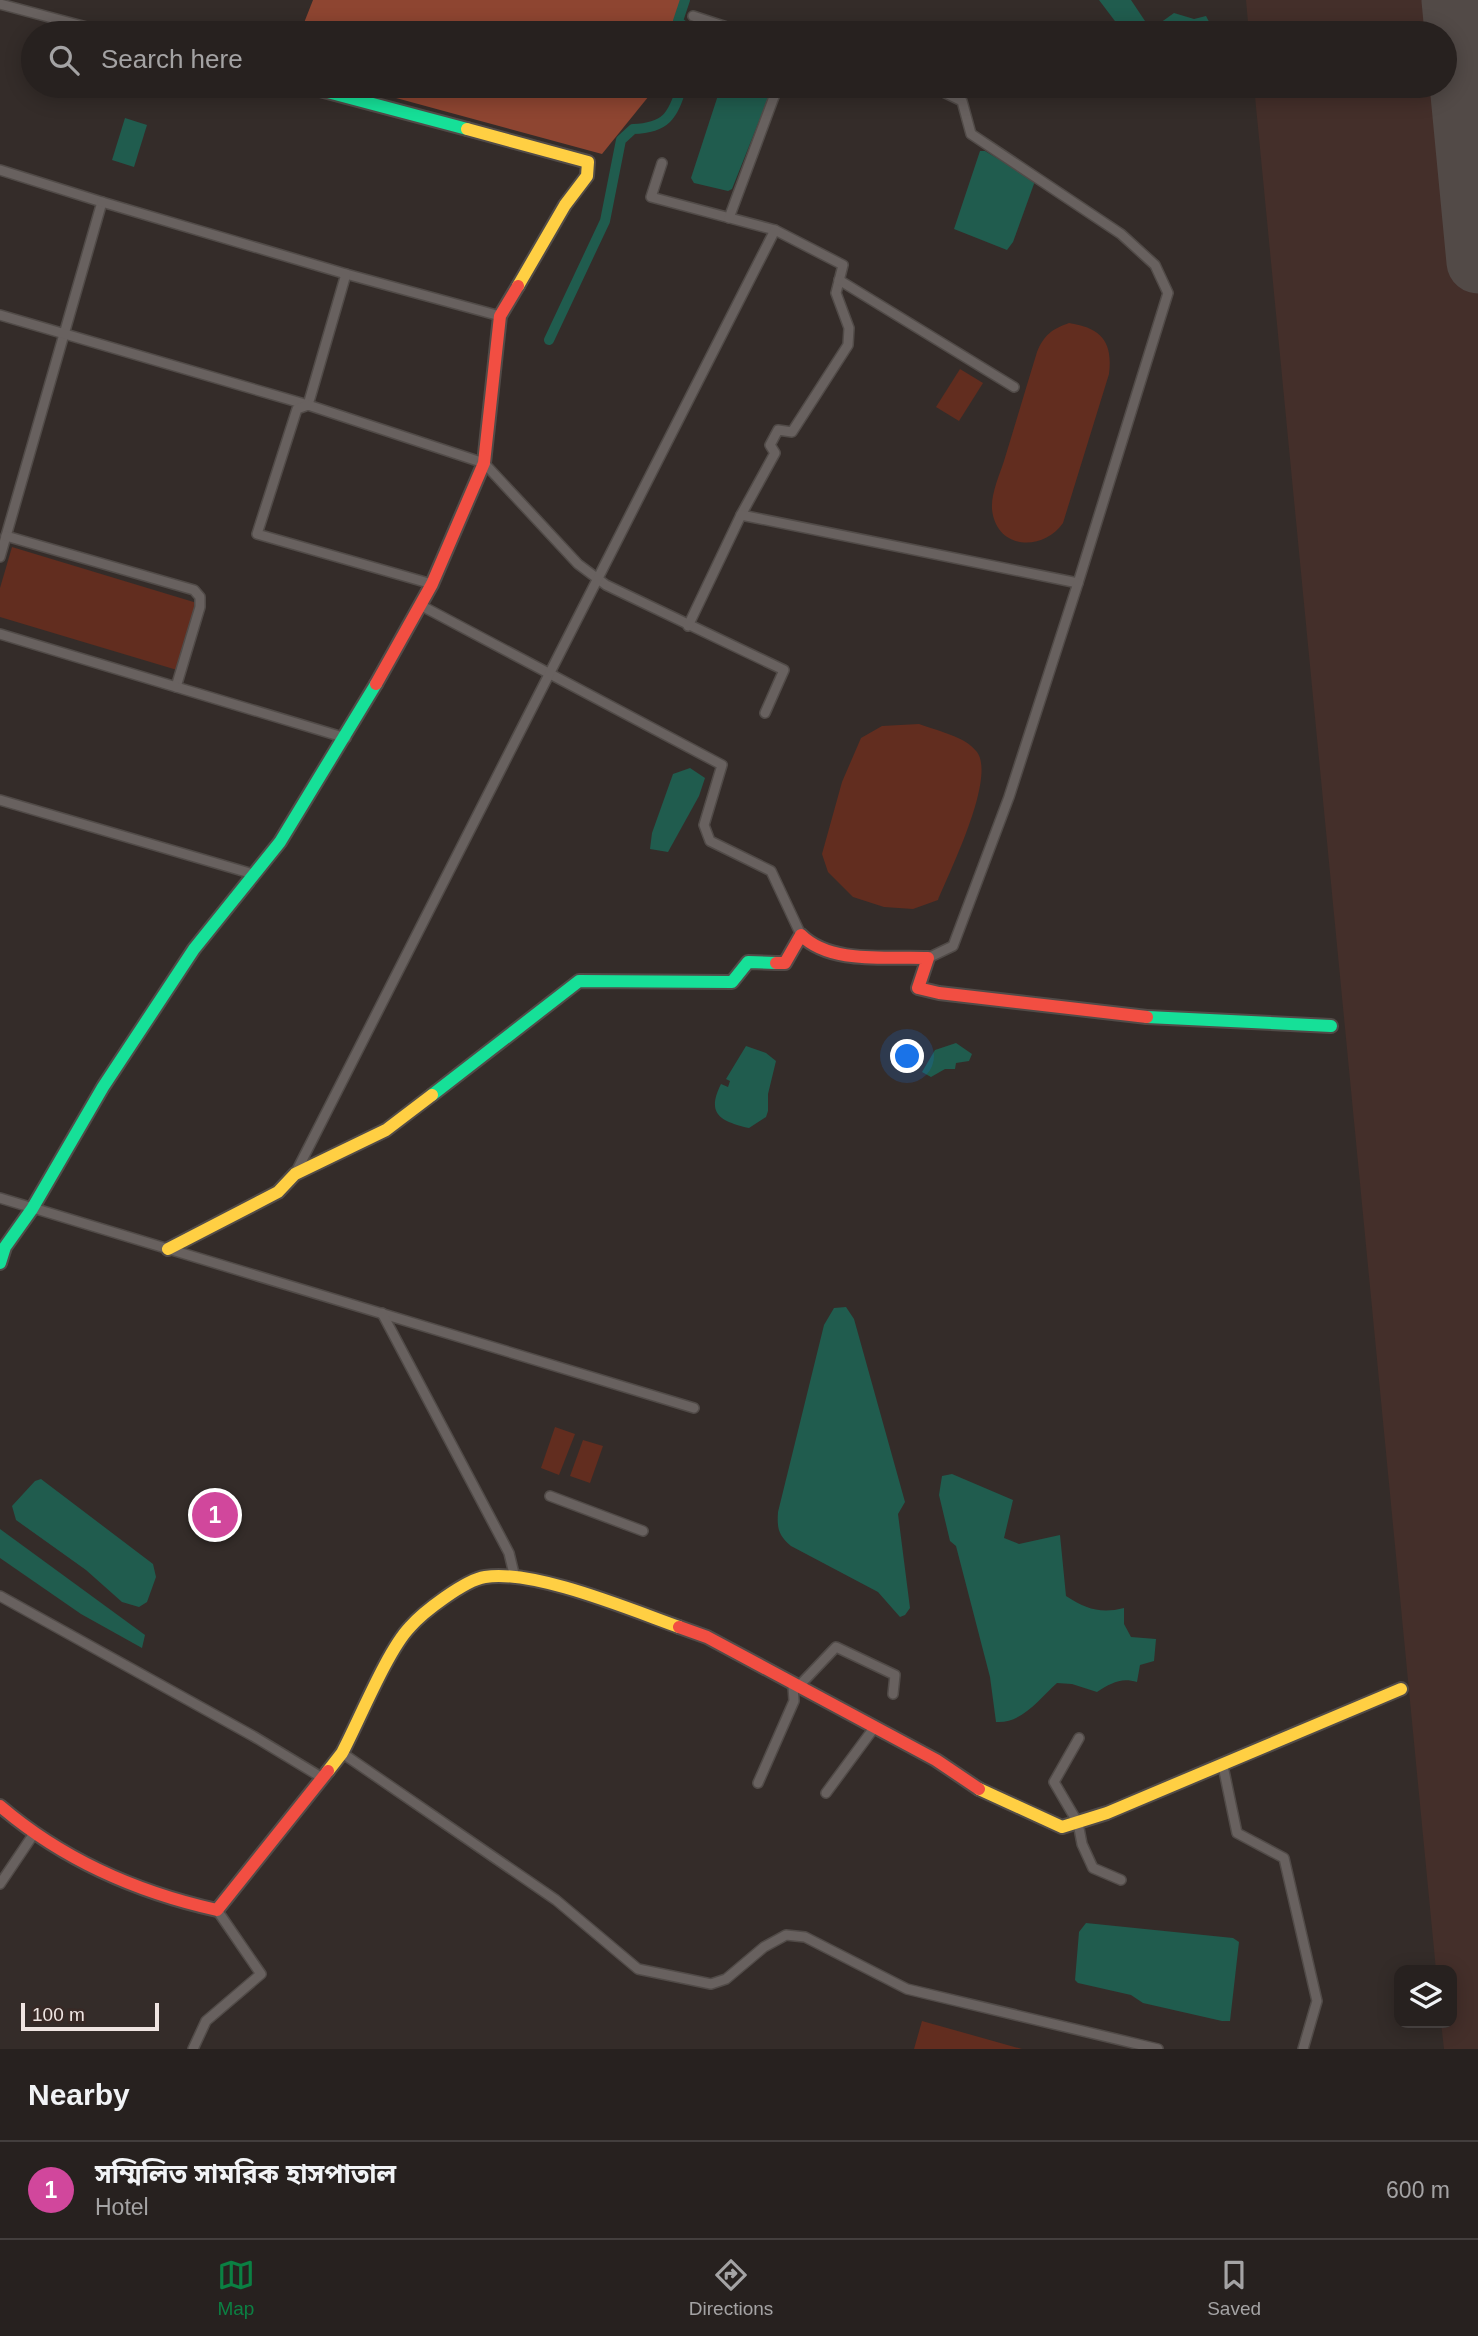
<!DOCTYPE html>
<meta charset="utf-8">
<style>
:root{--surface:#27211f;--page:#2f2928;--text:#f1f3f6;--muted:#a4a3a4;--line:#433e3d;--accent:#0b8043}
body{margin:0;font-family:Helvetica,"Noto Sans Bengali",sans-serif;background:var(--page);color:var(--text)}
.controls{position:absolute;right:21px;bottom:21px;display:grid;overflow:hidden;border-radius:14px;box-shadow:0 4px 18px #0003}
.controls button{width:63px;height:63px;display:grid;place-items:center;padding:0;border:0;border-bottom:2px solid var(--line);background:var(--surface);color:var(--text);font:35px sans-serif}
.scale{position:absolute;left:21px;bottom:18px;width:138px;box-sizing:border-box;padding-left:7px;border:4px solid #efe5e2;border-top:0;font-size:19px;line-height:24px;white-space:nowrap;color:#efe5e2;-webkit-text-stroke:5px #382925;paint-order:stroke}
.you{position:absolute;left:908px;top:1057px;width:24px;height:24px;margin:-18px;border:5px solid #fff;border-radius:50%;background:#1a73e8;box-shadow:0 0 0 10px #1a73e833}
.badge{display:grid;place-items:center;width:46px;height:46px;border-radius:50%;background:var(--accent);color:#fff;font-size:23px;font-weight:700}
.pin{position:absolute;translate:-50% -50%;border:4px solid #fff;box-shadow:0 2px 7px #0006}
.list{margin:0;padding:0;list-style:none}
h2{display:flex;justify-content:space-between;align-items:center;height:91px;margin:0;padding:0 28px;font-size:30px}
h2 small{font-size:23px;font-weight:400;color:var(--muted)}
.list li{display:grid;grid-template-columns:46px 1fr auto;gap:21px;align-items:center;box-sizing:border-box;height:98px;padding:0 28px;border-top:2px solid var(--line)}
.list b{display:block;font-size:26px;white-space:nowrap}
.list p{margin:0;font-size:23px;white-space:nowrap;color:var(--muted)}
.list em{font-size:23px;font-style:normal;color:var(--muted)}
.icon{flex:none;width:38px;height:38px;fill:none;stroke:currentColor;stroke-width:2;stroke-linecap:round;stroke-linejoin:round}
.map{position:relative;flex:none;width:1478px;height:2049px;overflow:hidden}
.search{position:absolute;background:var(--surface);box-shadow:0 4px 18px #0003;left:21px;right:21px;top:21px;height:77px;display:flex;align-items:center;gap:18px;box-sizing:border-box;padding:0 24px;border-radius:38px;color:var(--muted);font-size:26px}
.sheet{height:189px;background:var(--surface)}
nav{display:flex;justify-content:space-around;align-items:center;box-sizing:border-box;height:98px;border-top:2px solid var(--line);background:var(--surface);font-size:19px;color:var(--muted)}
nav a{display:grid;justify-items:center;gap:4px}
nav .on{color:var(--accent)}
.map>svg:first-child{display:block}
.built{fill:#442f2a}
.green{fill:#622d1f}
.forest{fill:#8e4531}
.water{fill:#205c4e}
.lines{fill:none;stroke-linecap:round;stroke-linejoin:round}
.canal{stroke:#205c4e;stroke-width:10}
.taxiway{stroke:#524a47;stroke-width:24}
.runway{stroke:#524a47;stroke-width:63}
.street-casing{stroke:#514b48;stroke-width:12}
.fast-casing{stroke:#514b48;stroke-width:16}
.slow-casing{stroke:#514b48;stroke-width:16}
.jam-casing{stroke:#514b48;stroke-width:16}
.street{stroke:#68615f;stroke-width:9}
.fast{stroke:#16e098;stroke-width:12}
.slow{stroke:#ffcf43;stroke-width:12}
.jam{stroke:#f24e42;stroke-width:12}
</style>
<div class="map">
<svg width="1478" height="2049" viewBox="0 0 1478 2049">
<rect width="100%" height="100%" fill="#342c29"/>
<path class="built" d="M 1246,0 L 1478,0 L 1478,2049 L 1444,2049 L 1441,2023 L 1452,2023 L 1452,1970 L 1436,1970 L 1254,86 L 1445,86 L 1445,33 L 1249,33 Z"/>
<g class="green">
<path d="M 1069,323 C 1101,328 1113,341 1109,374 L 1063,523 C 1043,552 996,550 992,509 C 991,494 999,476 1004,461 C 1015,425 1026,388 1037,352 C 1044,335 1052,329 1069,323 Z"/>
<path d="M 960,369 L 983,383 L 959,421 L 936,407 Z"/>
<path d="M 12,547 L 197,603 L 177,670 L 0,617 L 0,588 Z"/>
<path d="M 919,724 C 937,731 965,736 977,752 C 996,778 950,871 938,900 L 913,909 L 884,907 L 853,897 L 828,872 L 822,854 L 842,782 L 861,738 L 882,726 Z"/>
<path d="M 555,1427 L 575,1434 L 559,1475 L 541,1468 Z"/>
<path d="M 583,1440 L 603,1446 L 590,1483 L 570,1476 Z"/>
<path d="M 922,2021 L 1022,2049 L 914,2049 Z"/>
</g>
<g class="forest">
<path d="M 313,0 L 686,0 L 678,33 L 300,33 Z"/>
<path d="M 352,86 L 657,86 L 602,154 Z"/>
</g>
<g class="water">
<path d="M 1099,0 L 1131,0 L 1147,24 L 1135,33 L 1124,33 Z"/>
<path d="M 1174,13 L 1194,19 L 1206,16 L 1215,33 L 1146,33 Z"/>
<path d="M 721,86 L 773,86 L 732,189 L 728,191 L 694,183 L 691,178 Z"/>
<path d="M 125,118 L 147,125 L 134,167 L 112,160 Z"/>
<path d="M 980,151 L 985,151 L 1035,181 L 1013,242 L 1007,250 L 954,229 Z"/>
<path d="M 690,768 L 705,778 L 699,796 L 668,852 L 650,849 L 652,833 L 673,774 Z"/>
<path d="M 956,1043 L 972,1054 L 969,1061 L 956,1063 L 955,1069 L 945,1069 L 931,1077 L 922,1072 L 935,1050 Z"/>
<path d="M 746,1046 L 766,1053 L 776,1061 L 768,1094 L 768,1111 L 766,1117 L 749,1128 C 720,1121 706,1114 721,1084 L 728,1087 L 730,1081 L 726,1079 Z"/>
<path d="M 846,1307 L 854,1319 L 905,1502 L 898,1514 L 910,1608 L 905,1615 L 900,1617 L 878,1592 L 791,1546 C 778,1535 777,1528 778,1512 L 824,1325 L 834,1308 Z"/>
<path d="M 952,1474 L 1013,1500 L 1004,1538 L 1019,1544 L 1060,1535 L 1066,1596 C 1086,1609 1101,1614 1124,1608 L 1124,1624 L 1131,1637 L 1156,1639 L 1154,1661 L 1140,1665 L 1137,1682 C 1121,1677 1111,1683 1097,1692 L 1072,1684 L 1057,1683 C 1040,1698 1022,1724 996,1722 L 990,1677 L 956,1546 L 950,1541 L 939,1495 L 942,1476 Z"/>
<path d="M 41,1479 L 153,1564 L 156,1577 L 147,1602 L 139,1607 L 122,1602 L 86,1570 L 16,1520 L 12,1506 L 35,1481 Z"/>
<path d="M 0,1529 L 145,1635 L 142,1648 L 81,1614 L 0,1558 Z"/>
<path d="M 1086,1923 L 1233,1938 L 1239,1942 L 1230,2021 L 1222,2021 L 1143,2003 L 1131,1995 L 1078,1983 L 1075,1980 L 1079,1932 Z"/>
</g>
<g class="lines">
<g class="canal">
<path d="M 685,0 L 678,21 L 692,33"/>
<path d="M 549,340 L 605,221 L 621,140 L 633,129 C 666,128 673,116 682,86"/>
</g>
<g class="taxiway">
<path d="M 1464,121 L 1478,142"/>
<path d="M 1476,246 L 1478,243"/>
</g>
<path class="runway" d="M 1453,0 L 1478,262"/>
<defs>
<g id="street">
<path d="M 0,4 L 109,33"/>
<path d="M 693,16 L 745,33"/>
<path d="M 662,163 L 651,197 L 775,230 L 843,265 L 836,293 L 849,328 L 848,345 L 792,432 L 778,430 L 770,445 L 775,453 L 741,515"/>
<path d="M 0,170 L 102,202 L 0,557"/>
<path d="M 729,218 L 778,86"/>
<path d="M 346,274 L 500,316"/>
<path d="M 839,280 L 1014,387"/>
<path d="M 0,315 L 308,405 L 346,274 L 102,202"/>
<path d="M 6,536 L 194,590 L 200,597 L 200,607 L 176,687"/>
<path d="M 432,584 L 257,534 L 297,409 L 308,405 L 484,463 L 578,564 L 606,585 L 784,670 L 765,713"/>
<path d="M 420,605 L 722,765 L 704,825 L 710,841 L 771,871 L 801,935"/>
<path d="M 688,626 L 741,515 L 1078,583 L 1168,293 L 1155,265 L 1121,234 L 971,134 L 962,101 L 931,86"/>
<path d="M 0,634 L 346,738"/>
<path d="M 0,800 L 253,874"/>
<path d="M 928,958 L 953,946 L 1009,797 L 1078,583"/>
<path d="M 295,1174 L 775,230"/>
<path d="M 0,1198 L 694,1408"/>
<path d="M 382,1313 L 509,1553 L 515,1578"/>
<path d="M 550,1496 L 643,1531"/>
<path d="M 0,1596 L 253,1736 L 321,1777"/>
<path d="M 797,1688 L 836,1647 L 895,1675 L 893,1694"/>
<path d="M 1079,1738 L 1054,1782 L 1078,1823 L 1082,1844 L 1093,1868 L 1121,1880"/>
<path d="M 342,1753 L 556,1900 L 638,1969 L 711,1984 L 726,1979 L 764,1947 L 786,1935 L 805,1937 L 907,1989 L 1158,2049"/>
<path d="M 1223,1766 L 1237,1833 L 1284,1858 L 1317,2001 L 1303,2049"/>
<path d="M 758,1783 L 794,1701 L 793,1686"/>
<path d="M 826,1793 L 874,1728"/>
<path d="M 0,1884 L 33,1835"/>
<path d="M 193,2049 L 206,2021 L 261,1974 L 217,1910"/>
</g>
<g id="fast">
<path d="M 305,86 L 467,129"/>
<path d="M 1147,1017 L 1331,1026"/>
<path d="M 432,1095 L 579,981 L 732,982 L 748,962 L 776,963"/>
<path d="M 0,1263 L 5,1247 L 32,1209 L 103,1087 L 194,949 L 280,842 L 376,684"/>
</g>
<g id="slow">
<path d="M 467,129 L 588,162 L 587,176 L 565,205 L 518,286"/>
<path d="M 168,1249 L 278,1192 L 295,1174 L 386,1130 L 432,1095"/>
<path d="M 328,1771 L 342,1753 C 359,1721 387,1651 410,1627 C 423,1612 465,1580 485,1577 C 534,1569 631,1610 679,1627"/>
<path d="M 979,1789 L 1062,1827 L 1107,1813 L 1401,1689"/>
</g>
<g id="jam">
<path d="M 376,684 L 432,584 L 484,463 L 500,316 L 518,286"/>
<path d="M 776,963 L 785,963 L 801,935 C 831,965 888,956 928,958 L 918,988 L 939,993 L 1147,1017"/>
<path d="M 679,1627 L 707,1637 L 936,1760 L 979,1789"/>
<path d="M 0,1806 C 63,1860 136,1892 217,1910 L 328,1771"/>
</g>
</defs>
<use href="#street" class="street-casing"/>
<use href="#fast" class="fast-casing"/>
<use href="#slow" class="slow-casing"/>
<use href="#jam" class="jam-casing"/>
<use href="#street" class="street"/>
<use href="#fast" class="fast"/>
<use href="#slow" class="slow"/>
<use href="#jam" class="jam"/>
</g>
</svg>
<div class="controls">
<button><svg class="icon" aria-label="layers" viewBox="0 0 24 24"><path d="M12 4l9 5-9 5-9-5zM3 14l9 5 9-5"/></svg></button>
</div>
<div class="scale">100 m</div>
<div class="you"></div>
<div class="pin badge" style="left:215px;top:1515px;background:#d1479c">1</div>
<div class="search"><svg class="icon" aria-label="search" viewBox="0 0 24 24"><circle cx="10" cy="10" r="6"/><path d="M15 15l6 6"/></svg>Search here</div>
</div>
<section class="sheet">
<h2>Nearby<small></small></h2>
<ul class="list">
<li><span class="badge" style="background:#d1479c">1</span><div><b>সম্মিলিত সামরিক হাসপাতাল</b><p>Hotel</p></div><em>600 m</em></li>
</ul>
</section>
<nav>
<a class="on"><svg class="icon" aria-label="map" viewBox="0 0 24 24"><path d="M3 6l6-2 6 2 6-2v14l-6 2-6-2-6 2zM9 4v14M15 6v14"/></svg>Map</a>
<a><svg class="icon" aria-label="directions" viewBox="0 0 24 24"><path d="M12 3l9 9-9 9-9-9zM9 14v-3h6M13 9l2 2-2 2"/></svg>Directions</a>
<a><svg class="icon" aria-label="saved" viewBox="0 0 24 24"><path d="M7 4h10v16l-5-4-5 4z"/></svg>Saved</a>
</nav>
